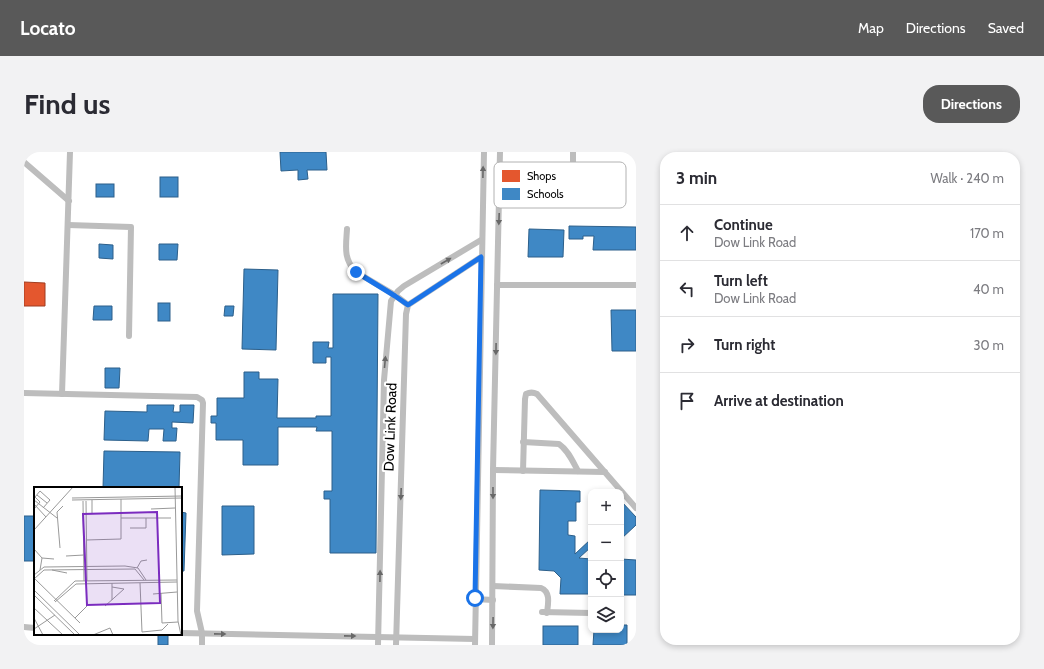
<!DOCTYPE html>
<meta charset="utf-8">
<style>
:root{--surface:#fff;--page:#f2f2f3;--text:#2b2b33;--muted:#7c7c81;--line:#e1e1e2;--accent:#595959}
body{margin:0;font-family:Cabin,sans-serif;background:var(--page);color:var(--text)}
.controls{position:absolute;right:12px;bottom:12px;display:grid;overflow:hidden;border-radius:8px;box-shadow:0 2px 6px #0003}
.controls button{width:36px;height:36px;display:grid;place-items:center;padding:0;border:0;border-bottom:1px solid var(--line);background:var(--surface);color:var(--text);font:20px sans-serif}
.stop{position:absolute;width:12px;height:12px;margin:-9px;border:3px solid #1a73e8;border-radius:50%;background:#fff}
.stop.end{background:#1a73e8;border-color:#fff;box-shadow:0 1px 4px #0008}
.list{margin:0;padding:0;list-style:none}
h2{display:flex;justify-content:space-between;align-items:center;height:52px;margin:0;padding:0 16px;font-size:17px}
h2 small{font-size:13px;font-weight:400;color:var(--muted)}
.list li{display:grid;grid-template-columns:26px 1fr auto;gap:12px;align-items:center;box-sizing:border-box;height:56px;padding:0 16px;border-top:1px solid var(--line)}
.list b{display:block;font-size:15px;white-space:nowrap}
.list p{margin:0;font-size:13px;white-space:nowrap;color:var(--muted)}
.list em{font-size:13px;font-style:normal;color:var(--muted)}
.icon{flex:none;width:22px;height:22px;fill:none;stroke:currentColor;stroke-width:2;stroke-linecap:round;stroke-linejoin:round}
.map{position:relative;flex:none;width:612px;height:493px;overflow:hidden;border-radius:16px}
header{display:flex;align-items:center;gap:24px;box-sizing:border-box;height:56px;padding:0 20px;background:var(--accent);color:#fff}
header strong{font-size:19px}
nav{display:flex;gap:22px;margin-inline-start:auto;font-size:14px}
.intro{display:flex;align-items:center;justify-content:space-between;box-sizing:border-box;height:96px;padding:0 24px}
h1{margin:0;font-size:28px}
.button{padding:10px 18px;border-radius:16px;background:var(--accent);color:#fff;font-size:14px;font-weight:700}
main{display:flex;gap:24px;padding:0 24px}
aside{flex:1;background:var(--surface);border-radius:16px;box-shadow:0 2px 6px #0003}
.map>svg:first-child{display:block}
.shops{fill:#e4572e;stroke:#a03d20}
.schools{fill:#3f88c5;stroke:#2c5f8a}
.lines{fill:none;stroke-linecap:round;stroke-linejoin:round}
.lane{stroke:#bdbdbd;stroke-width:6}
.oneway{fill:#686868}
.route{stroke:#1a73e8;stroke-width:5}
.labels{text-anchor:middle;stroke-width:4;stroke-linejoin:round;paint-order:stroke}
.street-label{font-size:14px;fill:#000;stroke:#fff}
.inset-road{fill:none;stroke:#999;stroke-width:1}
.view{fill:#7b2cbf;fill-opacity:0.15;stroke:#7b2cbf;stroke-width:2}
.inset-edge{fill:none;stroke:#000;stroke-width:2}
.key{fill:#fff;stroke:#b2b2b2;stroke-width:1}
.key-label{font-size:11px;fill:#000}
</style>
<header>
<strong>Locato</strong>
<nav><a>Map</a><a>Directions</a><a>Saved</a></nav>
</header>
<div class="intro"><h1>Find us</h1><a class="button">Directions</a></div>
<main>
<div class="map">
<svg width="612" height="493" viewBox="0 0 612 493">
<rect width="100%" height="100%" fill="#fff"/>
<path class="shops" d="M 0,130 L 21,131 L 21,154 L 0,154 Z"/>
<g class="schools">
<path d="M 256,0 L 302,0 L 303,18 L 283,18 L 284,27 L 274,28 L 274,18 L 257,19 Z"/>
<rect x="136" y="25" width="18" height="20"/>
<rect x="72" y="32" width="18" height="13"/>
<path d="M 545,74 L 612,75 L 612,98 L 569,98 L 570,84 L 559,84 L 559,87 L 545,87 Z"/>
<path d="M 505,77 L 540,78 L 539,105 L 504,105 Z"/>
<path d="M 75,92 L 89,93 L 89,107 L 75,106 Z"/>
<path d="M 135,92 L 154,92 L 153,108 L 135,108 Z"/>
<path d="M 220,117 L 254,118 L 252,198 L 218,197 Z"/>
<path d="M 309,142 L 354,142 L 352,401 L 306,401 L 306,347 L 300,347 L 300,339 L 308,339 L 308,279 L 292,279 L 293,275 L 254,275 L 254,313 L 219,313 L 219,288 L 192,288 L 192,271 L 187,271 L 187,264 L 193,264 L 193,246 L 220,246 L 220,220 L 235,220 L 235,227 L 254,227 L 253,266 L 292,266 L 292,264 L 307,264 L 307,205 L 302,205 L 302,211 L 289,211 L 289,190 L 305,190 L 304,196 L 309,196 Z"/>
<rect x="134" y="151" width="12" height="18"/>
<path d="M 70,154 L 88,154 L 88,168 L 69,168 Z"/>
<path d="M 201,154 L 210,154 L 209,164 L 200,164 Z"/>
<path d="M 587,158 L 612,158 L 612,199 L 588,199 Z"/>
<path d="M 81,216 L 96,216 L 95,236 L 81,236 Z"/>
<path d="M 123,253 L 150,253 L 149,260 L 156,260 L 156,253 L 170,253 L 169,271 L 148,270 L 148,276 L 153,276 L 152,289 L 139,289 L 140,277 L 125,277 L 124,289 L 80,288 L 81,259 L 123,260 Z"/>
<path d="M 80,299 L 156,300 L 155,336 L 79,336 Z"/>
<path d="M 516,338 L 556,339 L 556,350 L 552,350 L 552,369 L 544,369 L 544,383 L 551,384 L 551,402 L 567,387 L 567,395 L 555,406 L 567,407 L 567,442 L 536,442 L 537,426 L 530,419 L 515,418 Z"/>
<path d="M 597,349 L 612,365 L 612,373 L 597,387 Z"/>
<path d="M 198,354 L 230,354 L 230,402 L 198,403 Z"/>
<path d="M 157,360 L 162,361 L 160,419 L 157,419 Z"/>
<rect x="0" y="364" width="11" height="45"/>
<path d="M 597,407 L 612,408 L 612,443 L 597,443 Z"/>
<path d="M 597,473 L 603,473 L 603,493 L 569,493 L 570,478 L 597,478 Z"/>
<rect x="519" y="474" width="35" height="19"/>
<rect x="134" y="482" width="10" height="11"/>
</g>
<g class="lines">
<g class="lane">
<path d="M 549,0 L 549,47"/>
<path d="M 0,10 L 45,49"/>
<path d="M 44,73 L 107,75 L 105,184"/>
<path d="M 323,77 C 322,94 319,107 332,120 L 371,143 L 384,153"/>
<path d="M 473,133 L 612,133"/>
<path d="M 0,241 L 173,245 L 178,248 L 179,251 L 173,459 L 178,481 L 178,493"/>
<path d="M 38,242 L 46,0"/>
<path d="M 499,290 L 535,292 C 544,298 549,310 554,319"/>
<path d="M 469,318 L 581,320"/>
<path d="M 499,319 L 501,247 L 502,242 C 506,240 509,240 513,242 L 612,356"/>
<path d="M 469,434 L 517,436 C 527,440 524,452 523,461"/>
<path d="M 451,447 L 469,448"/>
<path d="M 518,460 L 567,461"/>
<path d="M 0,475 L 11,476"/>
<path d="M 157,481 L 451,487"/>
<path d="M 354,493 L 360,228 L 367,149 L 374,139 L 380,134 L 457,88"/>
<path d="M 372,493 L 382,162 L 384,153 L 457,105"/>
<path d="M 451,493 L 460,0"/>
<path d="M 468,493 L 469,318 L 476,0"/>
</g>
</g>
<defs><path id="oneway-solid" d="M-6-.8H1V-3.2L6.5 0L1 3.2V.8H-6Z"/></defs>
<g class="oneway">
<use href="#oneway-solid" transform="translate(459 20) rotate(-89)"/>
<use href="#oneway-solid" transform="translate(475 67) rotate(92)"/>
<use href="#oneway-solid" transform="translate(422 109) rotate(-30)"/>
<use href="#oneway-solid" transform="translate(472 197) rotate(91)"/>
<use href="#oneway-solid" transform="translate(361 210) rotate(-85)"/>
<use href="#oneway-solid" transform="translate(469 341) rotate(90)"/>
<use href="#oneway-solid" transform="translate(377 342) rotate(92)"/>
<use href="#oneway-solid" transform="translate(356 424) rotate(-89)"/>
<use href="#oneway-solid" transform="translate(469 471) rotate(91)"/>
<use href="#oneway-solid" transform="translate(196 482) rotate(1)"/>
<use href="#oneway-solid" transform="translate(326 484) rotate(1)"/>
</g>
<g class="lines">
<path class="route" d="M 332,120 L 371,144 L 384,153 L 457,105 L 451,446"/>
</g>
<g class="labels">
<g class="street-label">
<text transform="translate(366 275) rotate(-88)" y="5">Dow Link Road</text>
</g>
</g>
<g transform="translate(10 335)">
<rect width="148" height="148" fill="#fff"/>
<path class="inset-road" d="M 141,0 L 144,134 L 147,148M 3,8 L 13,16M 38,11 L 148,9M 0,13 L 23,31M 38,13 L 148,11M 58,13 L 58,27M 49,14 L 50,94M 52,14 L 53,94M 0,17 L 12,30M 0,22 L 6,15 L 1,10 L 6,4 L 16,13 L 9,21M 117,22 L 141,21M 87,31 L 137,31M 96,41 L 112,41 L 112,31M 0,43 L 39,0M 52,53 L 87,52 L 87,12M 26,61 L 23,25 L 29,19M 0,62 L 8,71 L 20,72M 32,69 L 50,68M 103,81 L 107,74 L 113,73M 6,83 L 8,71M 18,83 L 33,86M 0,88 L 10,80 L 91,79 L 104,81 L 112,93M 0,91 L 46,136M 0,92 L 10,83 L 101,82 L 110,93M 78,96 L 78,113M 106,96 L 108,145 L 128,143 L 134,137M 0,103 L 46,148M 127,106 L 128,136 L 144,135M 119,107 L 143,105M 0,108 L 41,148M 20,114 L 41,94 L 143,93M 21,115 L 42,97 L 143,95M 71,119 L 90,102 L 78,100M 0,121 L 29,148M 0,131 L 9,148M 41,131 L 53,119M 0,142 L 21,128M 59,148 L 76,141 L 79,148"/>
<path class="view" d="M 123,25 L 126,116 L 53,118 L 49,27 Z"/>
<rect width="148" height="148" class="inset-edge"/>
</g>
<rect x="470" y="10" width="132" height="46" rx="6" class="key"/>
<rect x="478" y="18" width="18" height="12" fill="#e4572e"/>
<rect x="478" y="36" width="18" height="12" fill="#3f88c5"/>
<g class="key-label">
<text x="503" y="28">Shops</text>
<text x="503" y="46">Schools</text>
</g>
</svg>
<div class="controls">
<button>+</button>
<button>−</button>
<button><svg class="icon" aria-label="locate" viewBox="0 0 24 24"><circle cx="12" cy="12" r="6"/><path d="M12 2v4M12 18v4M2 12h4M18 12h4"/></svg></button>
<button><svg class="icon" aria-label="layers" viewBox="0 0 24 24"><path d="M12 4l9 5-9 5-9-5zM3 14l9 5 9-5"/></svg></button>
</div>
<div class="stop" style="left:451px;top:446px"></div>
<div class="stop end" style="left:332px;top:120px"></div>
</div>
<aside>
<h2>3 min<small>Walk · 240 m</small></h2>
<ul class="list">
<li><svg class="icon" aria-label="ahead" viewBox="0 0 24 24"><path d="M12 20V5M6 11l6-6 6 6"/></svg><div><b>Continue</b><p>Dow Link Road</p></div><em>170 m</em></li>
<li><svg class="icon" aria-label="left" viewBox="0 0 24 24"><path d="M17 20v-9H6M10 6l-5 5 5 5"/></svg><div><b>Turn left</b><p>Dow Link Road</p></div><em>40 m</em></li>
<li><svg class="icon" aria-label="right" viewBox="0 0 24 24"><path d="M7 20v-9h11M14 6l5 5-5 5"/></svg><div><b>Turn right</b></div><em>30 m</em></li>
<li><svg class="icon" aria-label="arrive" viewBox="0 0 24 24"><path d="M6 21V4h12l-3 4 3 4H6"/></svg><div><b>Arrive at destination</b></div></li>
</ul>
</aside>
</main>
